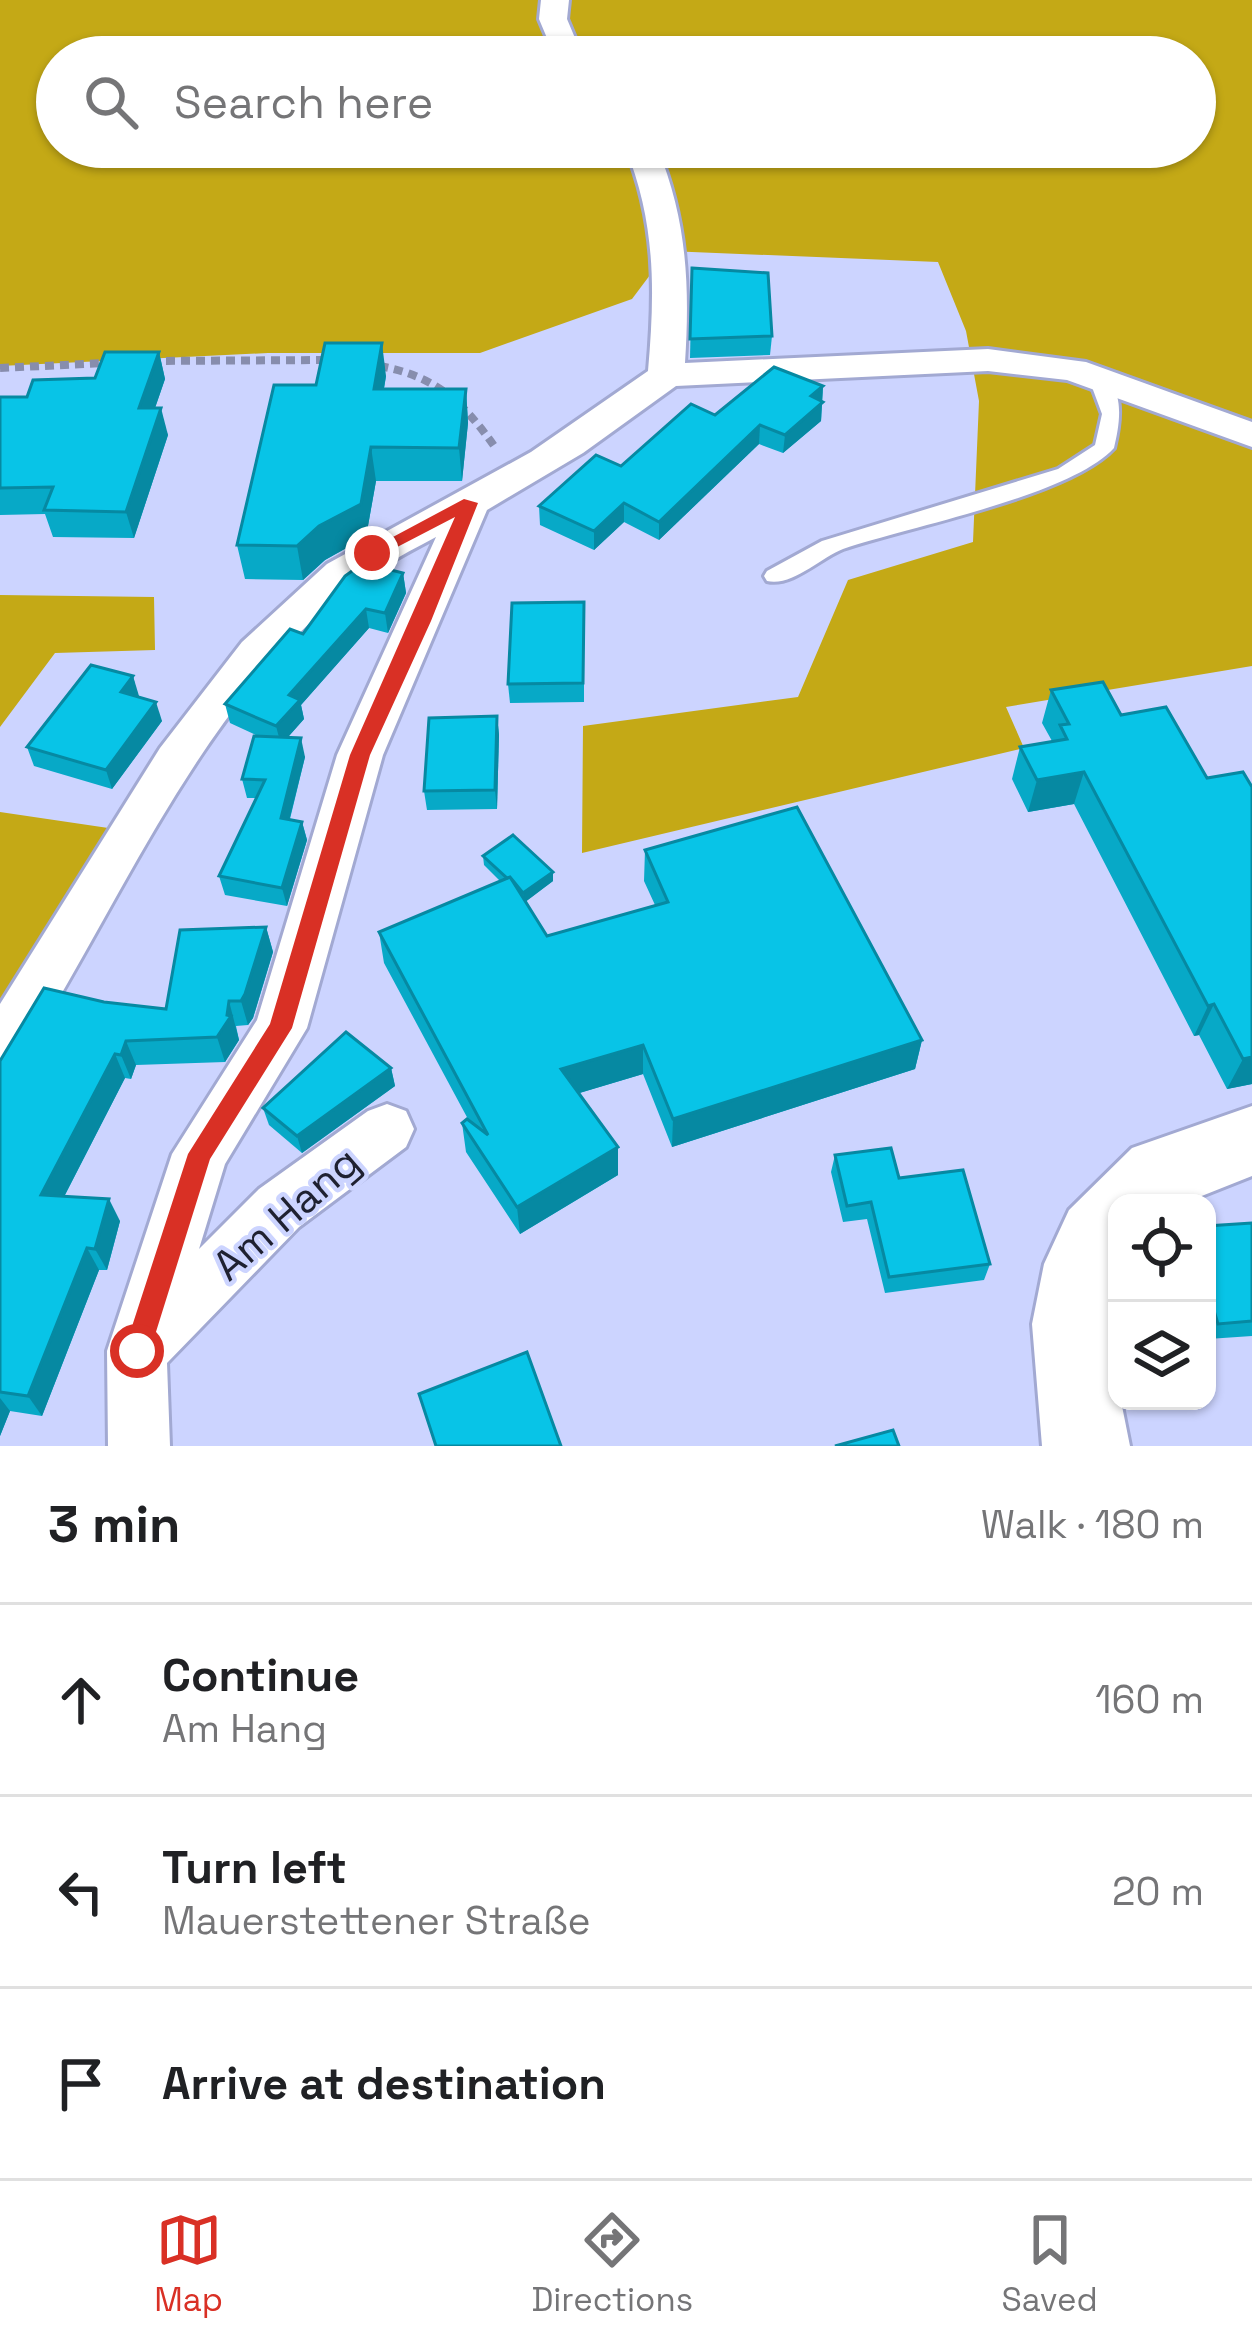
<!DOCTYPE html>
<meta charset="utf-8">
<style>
:root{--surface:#fff;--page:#f6f6f6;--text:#202124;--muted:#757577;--line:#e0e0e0;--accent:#d93025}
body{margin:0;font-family:"Space Grotesk",sans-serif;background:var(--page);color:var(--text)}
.controls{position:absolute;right:36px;bottom:36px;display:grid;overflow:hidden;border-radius:24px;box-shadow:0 3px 9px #0004}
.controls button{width:108px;height:108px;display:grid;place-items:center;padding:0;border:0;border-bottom:3px solid var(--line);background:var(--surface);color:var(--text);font:60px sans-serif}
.stop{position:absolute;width:36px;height:36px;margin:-27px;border:9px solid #d93025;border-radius:50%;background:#fff}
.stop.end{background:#d93025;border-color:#fff;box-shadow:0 3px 12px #0008}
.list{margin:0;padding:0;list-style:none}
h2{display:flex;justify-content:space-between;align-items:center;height:156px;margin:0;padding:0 48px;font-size:51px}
h2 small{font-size:39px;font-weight:400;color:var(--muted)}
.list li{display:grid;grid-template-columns:78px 1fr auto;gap:36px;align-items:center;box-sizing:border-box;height:192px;padding:0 48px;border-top:3px solid var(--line)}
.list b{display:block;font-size:45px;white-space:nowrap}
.list p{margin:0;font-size:39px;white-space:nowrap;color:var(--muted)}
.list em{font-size:39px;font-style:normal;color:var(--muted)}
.icon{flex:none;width:66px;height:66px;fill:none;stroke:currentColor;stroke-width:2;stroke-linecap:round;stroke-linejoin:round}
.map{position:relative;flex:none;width:1252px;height:1446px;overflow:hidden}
.search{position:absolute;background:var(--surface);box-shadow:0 3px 9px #0004;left:36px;right:36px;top:36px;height:132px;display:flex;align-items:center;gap:30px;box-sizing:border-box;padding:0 42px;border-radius:66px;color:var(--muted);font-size:45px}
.sheet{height:732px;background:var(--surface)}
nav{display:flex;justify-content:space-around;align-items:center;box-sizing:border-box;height:168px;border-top:3px solid var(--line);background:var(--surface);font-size:33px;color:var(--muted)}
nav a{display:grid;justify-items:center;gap:6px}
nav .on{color:var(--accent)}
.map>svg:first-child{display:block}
.green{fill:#c4a916;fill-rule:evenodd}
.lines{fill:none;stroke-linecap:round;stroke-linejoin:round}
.lane-casing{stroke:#a2a9d2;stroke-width:6}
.street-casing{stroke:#a2a9d2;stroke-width:6}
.secondary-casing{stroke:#a2a9d2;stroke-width:6}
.path{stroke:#878dad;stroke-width:8;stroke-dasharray:9 6;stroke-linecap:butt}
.lane{fill:#fff;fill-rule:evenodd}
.street{fill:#fff;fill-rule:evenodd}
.secondary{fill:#fff;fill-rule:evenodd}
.wall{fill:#07a9c7}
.shaded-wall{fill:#0689a2}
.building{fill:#08c4e7;stroke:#0689a2;stroke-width:3}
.route{fill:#d93025}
.labels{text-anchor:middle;stroke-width:9;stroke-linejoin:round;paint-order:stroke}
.near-street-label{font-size:42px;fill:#1f2131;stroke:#ccd4ff}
</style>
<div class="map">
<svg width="1252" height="1446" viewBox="0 0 1252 1446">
<rect width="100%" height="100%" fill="#ccd4ff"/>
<g class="green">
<path d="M 0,0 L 1252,0 L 1252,666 L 1006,707 L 1024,748 L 582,853 L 583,726 L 798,697 L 848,580 L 973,542 L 979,401 L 966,331 L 938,262 L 668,251 L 632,299 L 480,353 L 268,353 L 0,366 ZM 57,57 L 1195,57 L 1195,147 L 57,147 Z"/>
<path d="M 0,595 L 154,597 L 155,650 L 55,653 L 0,727 Z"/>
<path d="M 0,812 L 115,829 L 0,1004 Z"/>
</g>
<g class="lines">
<defs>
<path id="lane" d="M 1099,373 C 1126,387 1120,423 1114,448 C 1070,496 911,526 843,549 C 820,558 792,587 767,581 L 764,576 L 767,571 L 822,541 L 1058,469 L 1095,445 L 1102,414 L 1089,379 Z"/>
<g id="street">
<path d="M 541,0 L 569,0 L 567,19 L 583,57 L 555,57 L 539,19 Z"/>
<path d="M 625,147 L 657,147 C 687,219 690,286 685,363 L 988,349 L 1086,362 L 1252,422 L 1252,447 L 1067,380 L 988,371 L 676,386 L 583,453 L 487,510 L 383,755 L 307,1028 L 225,1164 L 199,1249 L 259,1189 L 368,1111 L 387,1104 L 406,1111 L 414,1129 L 406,1147 L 299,1227 L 167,1363 L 170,1446 L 108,1446 L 107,1351 L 172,1154 L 257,1020 L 337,755 L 436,537 C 400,556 365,575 334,601 C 192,722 117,911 19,1064 L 0,1071 L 0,1004 L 160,748 L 242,642 L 327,564 L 531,452 L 648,371 C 655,292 656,222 625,147 Z"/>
</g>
<path id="secondary" d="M 1252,1106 L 1252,1176 L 1184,1203 L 1117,1203 L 1117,1401 L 1121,1401 L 1130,1446 L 1042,1446 L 1032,1324 L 1044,1264 L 1069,1210 L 1132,1148 Z"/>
</defs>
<use href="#lane" class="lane-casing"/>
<use href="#street" class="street-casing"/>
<use href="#secondary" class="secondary-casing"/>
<g class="path">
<path d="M 151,361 L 328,360"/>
<path d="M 379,366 C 437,376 464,403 497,450"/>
<path d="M 0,368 L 106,363"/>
</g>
<use href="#lane" class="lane"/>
<use href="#street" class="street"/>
<use href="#secondary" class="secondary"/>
</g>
<g class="wall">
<path d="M 692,268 L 772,336 L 770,355 L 690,358 Z"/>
<path d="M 159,352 L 165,379 L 155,408 L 168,435 L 134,538 L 53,537 L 45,514 L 0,515 L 0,397 L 27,397 L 95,378 Z"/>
<path d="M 386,376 L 384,389 L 466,389 L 468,423 L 462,481 L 376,481 L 366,537 L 325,560 L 303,580 L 245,579 L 237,545 L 316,385 Z"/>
<path d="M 823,386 L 821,421 L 783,453 L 759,444 L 659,540 L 624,522 L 594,550 L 540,525 L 539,506 L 621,466 L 715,415 Z"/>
<path d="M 403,573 L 406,593 L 388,633 L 369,628 L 301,705 L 304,719 L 288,737 L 305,757 L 290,819 L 302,822 L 307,840 L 287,906 L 225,895 L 219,876 L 256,798 L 247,798 L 242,779 L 258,736 L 230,723 L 225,704 L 303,634 Z"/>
<path d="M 584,602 L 584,702 L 510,703 L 508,684 Z"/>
<path d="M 133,676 L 138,697 L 162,721 L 112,789 L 34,766 L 27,747 Z"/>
<path d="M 1103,682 L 1252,1084 L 1227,1089 L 1199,1035 L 1194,1036 L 1074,804 L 1028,812 L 1012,779 L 1020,747 L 1052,741 L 1042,723 L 1051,690 Z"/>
<path d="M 497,716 L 499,735 L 497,809 L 427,810 L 424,791 Z"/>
<path d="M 645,850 L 922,1040 L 915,1069 L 672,1147 L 643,1074 L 579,1093 L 618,1175 L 520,1234 L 466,1152 L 462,1123 L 468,1119 L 384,963 L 379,932 L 500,881 L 484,865 L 483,856 L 553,881 L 526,901 L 547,936 L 655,905 L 644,881 Z"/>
<path d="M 266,927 L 273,952 L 253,1018 L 248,1025 L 236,1026 L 239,1040 L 225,1062 L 136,1065 L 131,1079 L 125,1078 L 64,1197 L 120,1221 L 107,1270 L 99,1270 L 42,1416 L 10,1411 L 0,1436 L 0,1061 L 104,1002 L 166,1009 Z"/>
<path d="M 391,1068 L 395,1086 L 302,1153 L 269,1125 L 263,1108 Z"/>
<path d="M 835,1155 L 899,1178 L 990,1264 L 984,1280 L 885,1293 L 867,1219 L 843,1222 L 831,1172 Z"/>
<path d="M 1252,1223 L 1252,1336 L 1208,1339 L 1207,1226 Z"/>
</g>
<g class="shaded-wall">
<path d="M 382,343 L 386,376 L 378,422 L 374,389 Z"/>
<path d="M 159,352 L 165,379 L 146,434 L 139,408 Z"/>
<path d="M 823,386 L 821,421 L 783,453 L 785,435 L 811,396 Z"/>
<path d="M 466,389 L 468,423 L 462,481 L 459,448 Z"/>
<path d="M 161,408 L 168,435 L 134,538 L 126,512 Z"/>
<path d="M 760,425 L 759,444 L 659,540 L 659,522 Z"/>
<path d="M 371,447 L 376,481 L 366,537 L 325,560 L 303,580 L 297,546 L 319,526 Z"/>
<path d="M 624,503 L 624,522 L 594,550 L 594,531 Z"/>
<path d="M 403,573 L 406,593 L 388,633 L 385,613 Z"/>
<path d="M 366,609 L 369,628 L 301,705 L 304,719 L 281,745 L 276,726 L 289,695 Z"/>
<path d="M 133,676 L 139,696 L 127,711 L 121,692 Z"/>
<path d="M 156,702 L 162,721 L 112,789 L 106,770 Z"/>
<path d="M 497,716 L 499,735 L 497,809 L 495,790 Z"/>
<path d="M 301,738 L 305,757 L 285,837 L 281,818 Z"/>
<path d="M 1084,772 L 1074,804 L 1028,812 L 1037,780 Z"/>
<path d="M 302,822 L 307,840 L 287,906 L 282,888 Z"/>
<path d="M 553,872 L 553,881 L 524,903 L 523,893 Z"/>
<path d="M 266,927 L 273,952 L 253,1018 L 248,1025 L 241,1001 Z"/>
<path d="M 229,1001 L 239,1040 L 225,1062 L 217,1037 L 227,1015 Z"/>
<path d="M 1214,1004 L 1199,1035 L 1194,1036 L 1208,1006 Z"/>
<path d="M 922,1040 L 915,1069 L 672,1147 L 673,1119 Z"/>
<path d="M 126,1041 L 136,1065 L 131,1079 L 121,1055 Z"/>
<path d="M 643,1045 L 643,1074 L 563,1098 L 561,1069 Z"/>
<path d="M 115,1054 L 125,1078 L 53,1218 L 41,1195 Z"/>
<path d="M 1252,1057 L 1252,1084 L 1227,1089 L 1243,1059 Z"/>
<path d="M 391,1068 L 395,1086 L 302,1153 L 297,1136 Z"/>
<path d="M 618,1147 L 618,1175 L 520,1234 L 517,1207 Z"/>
<path d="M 109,1199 L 120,1221 L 107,1270 L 95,1249 Z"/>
<path d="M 87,1248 L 99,1270 L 42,1416 L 28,1396 Z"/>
<path d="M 0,1398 L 10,1411 L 0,1436 Z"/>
</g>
<g class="building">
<path d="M 692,268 L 768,273 L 772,336 L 690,339 Z"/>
<path d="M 325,343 L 382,343 L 374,389 L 466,389 L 459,448 L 371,447 L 361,504 L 319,526 L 297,546 L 237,545 L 274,385 L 316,385 Z"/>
<path d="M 105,352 L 159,352 L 139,408 L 161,408 L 126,512 L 44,510 L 53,487 L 0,488 L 0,397 L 27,397 L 33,380 L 95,378 Z"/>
<path d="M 774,367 L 823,386 L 811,396 L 823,402 L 785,435 L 760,425 L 659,522 L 624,503 L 594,531 L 539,506 L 596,455 L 621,466 L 691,404 L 715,415 Z"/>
<path d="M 363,563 L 403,573 L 385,613 L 366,609 L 289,695 L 300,700 L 276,726 L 225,704 L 290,629 L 303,634 L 345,576 Z"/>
<path d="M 584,602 L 583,683 L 508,684 L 512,603 Z"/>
<path d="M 91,665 L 133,676 L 121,692 L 156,702 L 106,770 L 27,747 Z"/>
<path d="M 1103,682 L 1121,715 L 1166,707 L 1207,778 L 1243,772 L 1252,787 L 1252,1057 L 1243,1059 L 1214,1004 L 1208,1006 L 1084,772 L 1037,780 L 1020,747 L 1067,739 L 1060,725 L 1069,724 L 1051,690 Z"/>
<path d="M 497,716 L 495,790 L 424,791 L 429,718 Z"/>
<path d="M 254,736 L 301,738 L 281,818 L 302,822 L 282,888 L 219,876 L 265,780 L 242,779 Z"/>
<path d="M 797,807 L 922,1040 L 673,1119 L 643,1045 L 561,1069 L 618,1147 L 517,1207 L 462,1123 L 467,1119 L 488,1135 L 379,932 L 510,877 L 547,936 L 668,902 L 645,850 Z"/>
<path d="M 513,835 L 553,872 L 523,893 L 510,877 L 507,878 L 483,856 Z"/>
<path d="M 266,927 L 245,994 L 241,1001 L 229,1001 L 227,1015 L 231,1016 L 217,1037 L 126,1041 L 121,1055 L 115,1054 L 41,1195 L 109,1199 L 95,1249 L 87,1248 L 28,1396 L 0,1392 L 0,1061 L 44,988 L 104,1002 L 166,1009 L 180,930 Z"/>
<path d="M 346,1032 L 391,1068 L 297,1136 L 263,1108 Z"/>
<path d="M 891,1148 L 899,1178 L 963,1170 L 990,1264 L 889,1277 L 871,1202 L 847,1206 L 835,1155 Z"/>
<path d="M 1252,1223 L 1252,1321 L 1218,1324 L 1207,1287 L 1207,1226 Z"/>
<path d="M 527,1352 L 561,1446 L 436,1446 L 419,1394 Z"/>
<path d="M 893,1430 L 899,1446 L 835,1446 Z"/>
</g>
<path class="route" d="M 464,499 L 478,503 L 431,621 L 370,755 L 292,1028 L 210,1159 L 150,1351 L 146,1360 L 137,1364 L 128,1360 L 124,1351 L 188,1154 L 270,1024 L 350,755 L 455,517 L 378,557 L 363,553 Z"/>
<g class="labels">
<g class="near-street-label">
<text transform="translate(286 1213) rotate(-41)" y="15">Am Hang</text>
</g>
</g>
</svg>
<div class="controls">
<button><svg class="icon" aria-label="locate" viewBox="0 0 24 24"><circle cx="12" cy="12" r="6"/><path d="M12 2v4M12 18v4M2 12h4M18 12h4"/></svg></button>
<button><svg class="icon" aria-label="layers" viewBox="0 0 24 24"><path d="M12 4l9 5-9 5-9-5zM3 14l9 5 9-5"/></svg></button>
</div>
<div class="stop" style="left:137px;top:1351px"></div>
<div class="stop end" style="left:372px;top:553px"></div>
<div class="search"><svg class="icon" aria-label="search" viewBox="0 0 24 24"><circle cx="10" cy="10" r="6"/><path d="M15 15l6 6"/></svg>Search here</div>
</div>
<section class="sheet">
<h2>3 min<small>Walk · 180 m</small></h2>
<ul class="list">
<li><svg class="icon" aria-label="ahead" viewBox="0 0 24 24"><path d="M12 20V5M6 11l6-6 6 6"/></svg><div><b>Continue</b><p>Am Hang</p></div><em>160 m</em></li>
<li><svg class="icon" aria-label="left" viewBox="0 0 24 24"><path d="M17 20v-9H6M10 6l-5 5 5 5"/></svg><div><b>Turn left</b><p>Mauerstettener Straße</p></div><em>20 m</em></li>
<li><svg class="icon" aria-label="arrive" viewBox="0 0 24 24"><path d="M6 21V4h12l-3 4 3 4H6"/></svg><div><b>Arrive at destination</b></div></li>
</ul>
</section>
<nav>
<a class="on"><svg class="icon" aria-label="map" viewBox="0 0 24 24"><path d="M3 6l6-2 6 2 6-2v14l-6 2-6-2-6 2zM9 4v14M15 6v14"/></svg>Map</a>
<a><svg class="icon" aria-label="directions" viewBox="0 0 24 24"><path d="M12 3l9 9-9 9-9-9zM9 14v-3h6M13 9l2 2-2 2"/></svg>Directions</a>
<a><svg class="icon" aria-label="saved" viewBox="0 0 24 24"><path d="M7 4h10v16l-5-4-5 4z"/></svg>Saved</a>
</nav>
